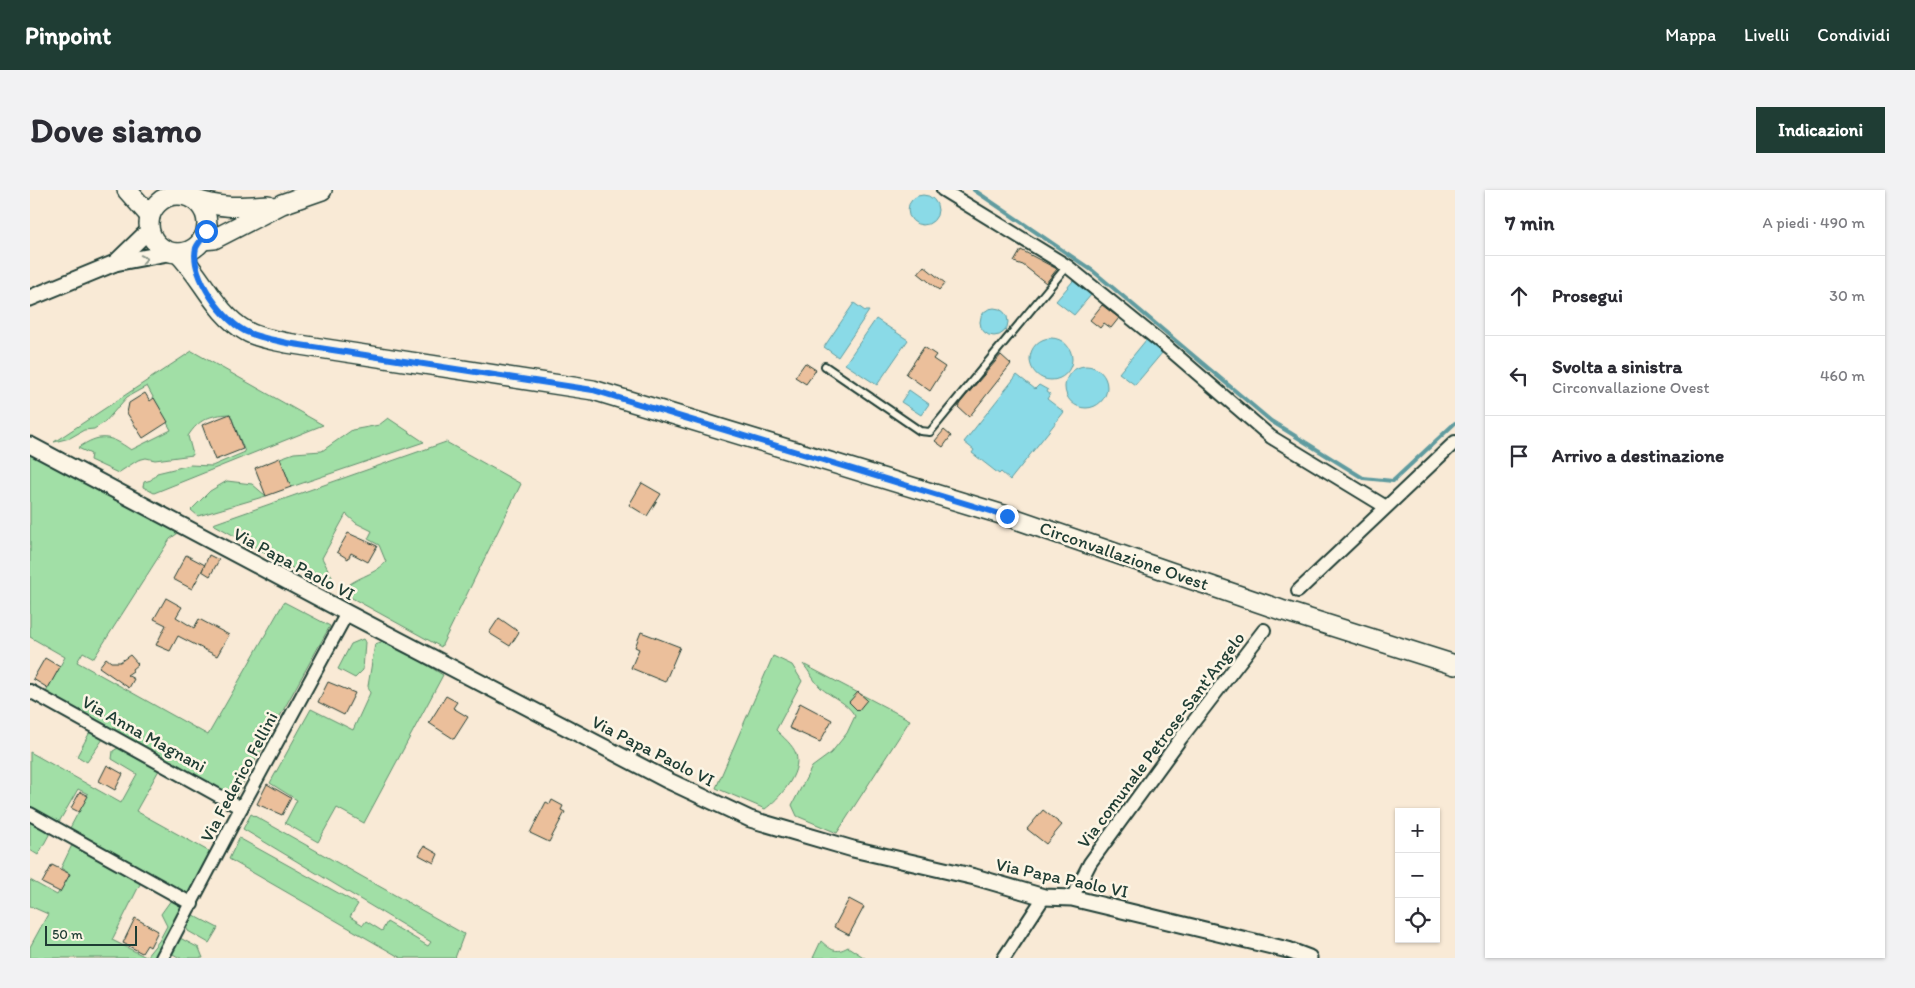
<!DOCTYPE html>
<html lang="it">
<meta charset="utf-8">
<style>
:root{--surface:#fff;--page:#f2f2f3;--text:#2b2b33;--muted:#7c7c81;--line:#e1e1e2;--accent:#1f3d34}
body{margin:0;font-family:Itim,sans-serif;background:var(--page);color:var(--text)}
.controls{position:absolute;right:15px;bottom:15px;display:grid;overflow:hidden;border-radius:0px;box-shadow:0 1px 4px #0004}
.controls button{width:45px;height:45px;display:grid;place-items:center;padding:0;border:0;border-bottom:1px solid var(--line);background:var(--surface);color:var(--text);font:25px sans-serif}
.scale{position:absolute;left:15px;bottom:12px;width:92px;box-sizing:border-box;padding-left:5px;border:2px solid #1f3d34;border-top:0;font-size:14px;line-height:18px;white-space:nowrap;color:#1f3d34;-webkit-text-stroke:4px #fcf5e5;paint-order:stroke}
.stop{position:absolute;width:15px;height:15px;margin:-11px;border:4px solid #1a73e8;border-radius:50%;background:#fff}
.stop.end{background:#1a73e8;border-color:#fff;box-shadow:0 1px 5px #0008}
.list{margin:0;padding:0;list-style:none}
h2{display:flex;justify-content:space-between;align-items:center;height:65px;margin:0;padding:0 20px;font-size:21px}
h2 small{font-size:16px;font-weight:400;color:var(--muted)}
.list li{display:grid;grid-template-columns:32px 1fr auto;gap:15px;align-items:center;box-sizing:border-box;height:80px;padding:0 20px;border-top:1px solid var(--line)}
.list b{display:block;font-size:19px;white-space:nowrap}
.list p{margin:0;font-size:16px;white-space:nowrap;color:var(--muted)}
.list em{font-size:16px;font-style:normal;color:var(--muted)}
.icon{flex:none;width:28px;height:28px;fill:none;stroke:currentColor;stroke-width:2;stroke-linecap:round;stroke-linejoin:round}
.map{position:relative;flex:none;width:1425px;height:768px;overflow:hidden;border-radius:0px}
header{display:flex;align-items:center;gap:30px;box-sizing:border-box;height:70px;padding:0 25px;background:var(--accent);color:#fff}
header strong{font-size:24px}
nav{display:flex;gap:28px;margin-inline-start:auto;font-size:18px}
.intro{display:flex;align-items:center;justify-content:space-between;box-sizing:border-box;height:120px;padding:0 30px}
h1{margin:0;font-size:35px}
.button{padding:12px 22px;border-radius:0px;background:var(--accent);color:#fff;font-size:18px;font-weight:700}
main{display:flex;gap:30px;padding:0 30px}
aside{flex:1;background:var(--surface);border-radius:0px;box-shadow:0 1px 4px #0004}
.map>svg:first-child{display:block}
.green{fill:#a1dfa6;stroke:#608e6d}
.water{fill:#8adae7;stroke:#5f9b9f}
.lines{fill:none;stroke-linecap:round;stroke-linejoin:round}
.stream{stroke:#5f9b9f;stroke-width:4}
.building{fill:#ebbf9b;stroke:#1f3d34}
.service-casing{stroke:#1f3d34;stroke-width:10}
.minor-casing{stroke:#1f3d34;stroke-width:16}
.tertiary-casing{stroke:#1f3d34;stroke-width:19}
.primary-casing{stroke:#1f3d34;stroke-width:22}
.service{stroke:#fcf5e5;stroke-width:6}
.minor{stroke:#fcf5e5;stroke-width:12}
.tertiary{stroke:#fcf5e5;stroke-width:15}
.primary{stroke:#fcf5e5;stroke-width:19}
.oneway{stroke:#8e998c}
.route{stroke:#1a73e8;stroke-width:6}
.labels{text-anchor:middle;stroke-width:5;stroke-linejoin:round;paint-order:stroke}
.street-label{font-size:18px;fill:#1f3d34;stroke:#fcf5e5}
</style>
<header>
<strong>Pinpoint</strong>
<nav><a>Mappa</a><a>Livelli</a><a>Condividi</a></nav>
</header>
<div class="intro"><h1>Dove siamo</h1><a class="button">Indicazioni</a></div>
<main>
<div class="map">
<svg width="1425" height="768" viewBox="0 0 1425 768">
<rect width="100%" height="100%" fill="#f9ead6"/>
<filter id="ink" filterUnits="userSpaceOnUse"><feTurbulence type="fractalNoise" baseFrequency=".02" numOctaves="2"/><feDisplacementMap in="SourceGraphic" scale="10" xChannelSelector="R" yChannelSelector="G"/><feConvolveMatrix kernelMatrix="1 2 1 2 8 2 1 2 1" color-interpolation-filters="sRGB"/></filter>
<g filter="url(#ink)">
<g class="green">
<path d="M 162,161 L 293,235 L 124,303 L 113,297 L 114,292 L 121,290 L 127,283 L 160,275 L 182,276 L 215,262 L 200,224 C 180,225 169,229 158,246 L 163,265 L 125,270 L 116,268 L 108,270 L 88,283 L 60,270 L 61,264 L 48,258 C 70,243 80,245 101,260 L 141,240 L 117,196 L 97,207 L 75,232 L 64,239 L 54,240 L 40,248 L 24,252 Z"/>
<path d="M 358,228 L 394,252 L 261,297 L 250,268 L 264,263 L 292,261 L 322,240 L 349,235 Z"/>
<path d="M 416,252 L 491,294 L 411,457 L 311,402 C 325,386 342,387 356,372 L 349,355 L 338,349 L 342,341 L 326,333 L 316,324 L 292,368 L 302,387 L 299,392 L 291,394 L 183,334 Z"/>
<path d="M 0,262 L 145,339 L 148,343 L 140,349 L 64,468 L 53,462 L 47,472 L 178,545 L 254,412 L 300,436 L 204,609 L 15,504 L 35,467 L 0,447 Z"/>
<path d="M 197,291 L 222,294 L 236,306 L 168,326 L 161,320 L 180,301 Z"/>
<path d="M 333,449 L 335,452 L 333,480 L 325,488 L 308,479 L 321,454 Z"/>
<path d="M 351,452 L 389,470 L 413,485 L 334,633 L 307,618 L 288,652 L 255,633 L 267,610 L 240,593 L 281,519 L 323,540 L 340,503 L 338,496 L 345,454 Z"/>
<path d="M 743,466 L 762,475 L 772,491 L 746,540 C 753,547 763,555 766,564 C 772,583 749,609 735,619 L 686,598 Z"/>
<path d="M 773,474 L 880,530 L 807,643 L 767,626 L 762,615 L 782,577 L 801,563 L 817,543 L 825,526 C 816,511 802,508 790,497 C 784,491 779,481 773,474 Z"/>
<path d="M 60,542 L 73,549 L 57,572 L 47,566 Z"/>
<path d="M 88,558 L 129,580 L 106,621 L 180,662 L 158,704 L 40,638 L 58,604 L 48,599 L 29,632 L 0,616 L 0,562 L 91,613 L 107,584 L 82,569 L 83,561 Z"/>
<path d="M 221,624 L 434,744 L 425,768 L 371,768 L 199,669 L 209,648 L 328,714 L 320,727 L 333,735 L 336,731 L 352,741 L 357,732 L 398,756 L 401,752 L 213,639 Z"/>
<path d="M 0,631 L 20,643 L 8,665 L 0,660 Z"/>
<path d="M 42,655 L 111,692 L 82,750 L 116,767 L 129,751 L 137,736 L 131,724 L 141,710 L 153,718 L 126,768 L 0,768 L 0,757 L 18,724 L 0,716 L 0,690 L 27,705 L 40,684 L 31,678 Z"/>
<path d="M 163,725 L 188,738 L 179,753 L 158,741 L 156,737 Z"/>
<path d="M 150,748 L 169,758 L 173,768 L 150,768 L 141,763 Z"/>
<path d="M 791,751 C 801,760 806,764 818,757 L 835,768 L 783,768 Z"/>
</g>
<g class="water">
<circle cx="893" cy="20" r="15"/>
<path d="M 1043,91 L 1061,105 L 1044,125 L 1026,111 Z"/>
<path d="M 824,113 L 835,121 L 839,121 L 808,167 L 794,157 Z"/>
<circle cx="964" cy="132" r="14"/>
<path d="M 846,129 L 878,150 L 847,195 L 815,174 Z"/>
<circle cx="1021" cy="169" r="21"/>
<path d="M 1116,150 L 1132,163 L 1105,195 L 1089,183 Z"/>
<circle cx="1056" cy="197" r="21"/>
<path d="M 987,185 L 1005,199 L 1009,195 L 1018,200 L 1017,202 L 1020,204 L 1017,209 L 1034,222 L 980,290 L 971,282 L 969,284 L 942,263 L 944,260 L 934,252 Z"/>
<path d="M 879,200 L 899,214 L 891,225 L 871,212 Z"/>
</g>
<g class="lines">
<path class="stream" d="M 944,0 L 1063,81 L 1241,231 L 1333,288 L 1363,291 L 1425,233"/>
</g>
<g class="building">
<path d="M 991,60 L 1027,79 L 1016,93 L 993,75 L 984,72 Z"/>
<path d="M 894,76 L 915,93 L 909,100 L 888,83 Z"/>
<path d="M 1072,115 L 1089,128 L 1081,138 L 1074,133 L 1070,138 L 1060,130 Z"/>
<path d="M 894,157 L 906,165 L 903,169 L 915,177 L 900,201 L 876,184 Z"/>
<path d="M 971,165 L 981,174 L 939,227 L 928,217 L 930,213 Z"/>
<path d="M 775,173 L 786,180 L 776,194 L 765,187 Z"/>
<path d="M 115,203 L 120,211 L 124,208 L 138,232 L 113,248 L 97,223 L 99,213 Z"/>
<path d="M 200,224 L 213,259 L 185,270 L 172,235 Z"/>
<path d="M 914,240 L 921,246 L 913,257 L 905,251 Z"/>
<path d="M 250,268 L 261,297 L 236,306 L 225,278 Z"/>
<path d="M 612,293 L 631,304 L 617,326 L 599,315 Z"/>
<path d="M 318,343 L 347,356 L 338,372 L 321,363 L 318,369 L 307,362 Z"/>
<path d="M 156,365 L 175,375 L 162,399 L 143,389 Z"/>
<path d="M 179,365 L 189,370 L 180,386 L 172,381 Z"/>
<path d="M 136,408 L 152,417 L 146,427 L 164,438 L 169,429 L 199,445 L 187,466 L 148,446 L 140,461 L 126,455 L 136,435 L 124,429 Z"/>
<path d="M 469,428 L 489,442 L 480,456 L 459,443 Z"/>
<path d="M 611,442 L 650,457 L 635,492 L 601,478 L 609,459 L 605,457 Z"/>
<path d="M 100,465 L 108,474 L 102,479 L 103,481 L 97,485 L 104,489 L 99,498 L 69,477 L 76,468 L 81,472 L 90,472 Z"/>
<path d="M 15,468 L 30,477 L 18,498 L 3,489 Z"/>
<path d="M 298,492 L 325,503 L 314,525 L 288,512 Z"/>
<path d="M 828,502 L 837,510 L 828,521 L 819,512 Z"/>
<path d="M 416,506 L 427,512 L 423,518 L 438,527 L 424,549 L 399,533 Z"/>
<path d="M 770,513 L 802,530 L 790,552 L 759,538 Z"/>
<path d="M 77,575 L 93,584 L 85,600 L 69,591 Z"/>
<path d="M 237,594 L 261,608 L 252,625 L 227,614 Z"/>
<path d="M 50,602 L 58,606 L 49,622 L 41,618 Z"/>
<path d="M 522,610 L 533,616 L 531,620 L 535,622 L 519,652 L 500,643 L 516,612 L 520,614 Z"/>
<path d="M 1013,620 L 1032,635 L 1016,654 L 997,639 Z"/>
<path d="M 394,656 L 408,664 L 404,673 L 389,665 Z"/>
<path d="M 22,675 L 40,684 L 30,702 L 12,693 Z"/>
<path d="M 819,709 L 834,717 L 819,745 L 804,737 Z"/>
<path d="M 105,728 L 128,741 L 120,757 L 117,755 L 112,763 L 93,753 Z"/>
</g>
<g class="lines">
<defs>
<path id="service" d="M 795,176 L 890,241 L 900,242 L 1037,76"/>
<g id="minor">
<path d="M 913,0 L 1037,76 L 1138,158 L 1241,247 L 1356,317"/>
<path d="M 1268,401 L 1425,252"/>
<path d="M 0,501 L 211,618"/>
<path d="M 0,624 L 162,714"/>
<path d="M 1042,708 L 1060,673 L 1151,548 L 1234,440"/>
<path d="M 132,768 L 211,618 L 317,423"/>
<path d="M 974,768 L 1014,707"/>
</g>
<g id="tertiary">
<path d="M 85,73 L 120,39"/>
<path d="M 0,108 L 85,73 L 143,62"/>
<path d="M 0,255 L 317,423 L 639,591 L 720,629 L 823,659 L 945,687 L 1014,707 L 1042,708 L 1258,760 L 1279,768"/>
</g>
<g id="primary">
<path d="M 97,0 L 120,26"/>
<circle cx="148" cy="34" r="29"/>
<path d="M 163,9 C 194,19 207,17 238,15"/>
<path d="M 172,50 L 184,49 L 252,14 L 292,0"/>
<path d="M 148,63 C 173,88 185,123 216,141 C 227,148 244,150 257,153 L 563,200 L 977,326 L 1251,420 L 1425,475"/>
</g>
</defs>
<use href="#service" class="service-casing"/>
<use href="#minor" class="minor-casing"/>
<use href="#tertiary" class="tertiary-casing"/>
<use href="#primary" class="primary-casing"/>
<use href="#service" class="service"/>
<use href="#minor" class="minor"/>
<use href="#tertiary" class="tertiary"/>
<use href="#primary" class="primary"/>
</g>
<defs><path id="oneway-chevron" d="M-2-3.5L2.5 0L-2 3.5" fill="none" stroke-width="1.6" stroke-linecap="round" stroke-linejoin="round" transform="scale(1.25)"/></defs>
<use class="oneway" href="#oneway-chevron" transform="translate(114 69) rotate(-11)"/>
</g>
<g class="lines" filter="url(#ink)">
<path class="route" d="M 176,41 C 174,47 168,53 166,58 C 159,85 195,134 219,143 C 231,148 245,150 257,153 L 563,200 L 977,326"/>
</g>
<g class="labels">
<g class="street-label">
<text transform="translate(1094 366) rotate(19)" y="6">Circonvallazione Ovest</text>
<text transform="translate(264 374) rotate(28)" y="6">Via Papa Paolo VI</text>
<text transform="translate(114 544) rotate(29)" y="6">Via Anna Magnani</text>
<text transform="translate(1131 550) rotate(-53)" y="6">Via comunale Petrose-Sant'Angelo</text>
<text transform="translate(623 561) rotate(27)" y="6">Via Papa Paolo VI</text>
<text transform="translate(209 587) rotate(-62)" y="6">Via Federico Fellini</text>
<text transform="translate(1032 688) rotate(12)" y="6">Via Papa Paolo VI</text>
</g>
</g>
</svg>
<div class="controls">
<button>+</button>
<button>−</button>
<button><svg class="icon" aria-label="locate" viewBox="0 0 24 24"><circle cx="12" cy="12" r="6"/><path d="M12 2v4M12 18v4M2 12h4M18 12h4"/></svg></button>
</div>
<div class="scale">50 m</div>
<div class="stop" style="left:176px;top:41px"></div>
<div class="stop end" style="left:977px;top:326px"></div>
</div>
<aside>
<h2>7 min<small>A piedi · 490 m</small></h2>
<ul class="list">
<li><svg class="icon" aria-label="ahead" viewBox="0 0 24 24"><path d="M12 20V5M6 11l6-6 6 6"/></svg><div><b>Prosegui</b></div><em>30 m</em></li>
<li><svg class="icon" aria-label="left" viewBox="0 0 24 24"><path d="M17 20v-9H6M10 6l-5 5 5 5"/></svg><div><b>Svolta a sinistra</b><p>Circonvallazione Ovest</p></div><em>460 m</em></li>
<li><svg class="icon" aria-label="arrive" viewBox="0 0 24 24"><path d="M6 21V4h12l-3 4 3 4H6"/></svg><div><b>Arrivo a destinazione</b></div></li>
</ul>
</aside>
</main>
